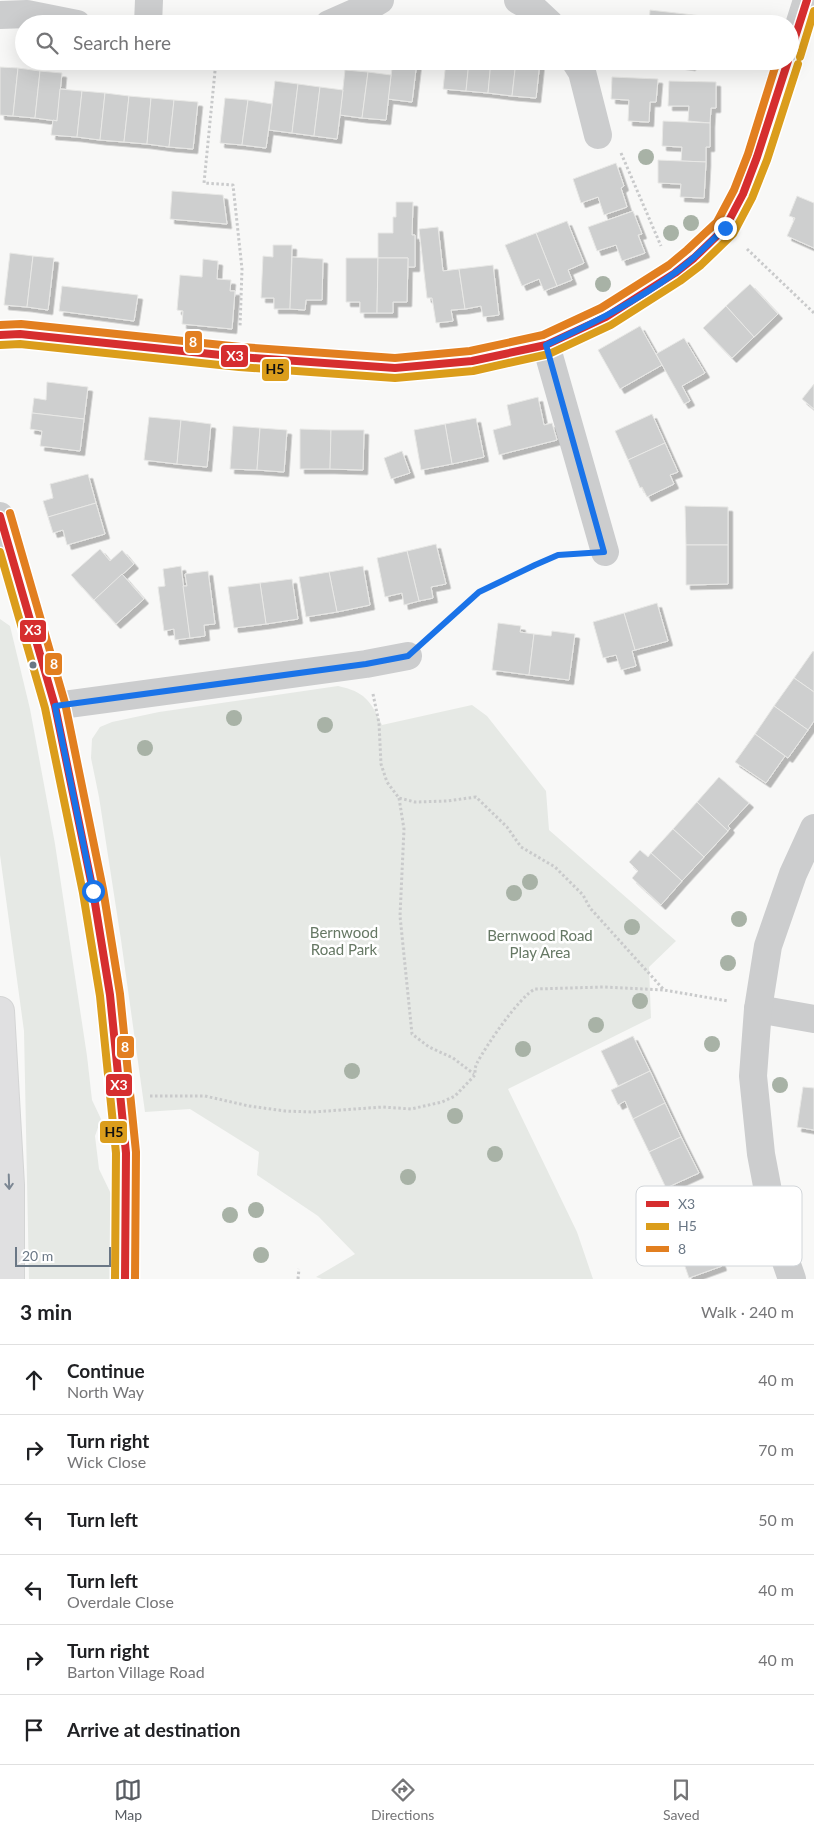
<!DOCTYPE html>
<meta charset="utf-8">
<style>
:root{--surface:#fff;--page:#f2f2f2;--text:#202124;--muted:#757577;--line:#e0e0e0;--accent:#585c62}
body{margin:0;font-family:Lato,sans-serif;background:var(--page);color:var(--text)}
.scale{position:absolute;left:15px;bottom:12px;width:96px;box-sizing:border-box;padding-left:5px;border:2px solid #6a7785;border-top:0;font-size:14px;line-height:18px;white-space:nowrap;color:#6a7785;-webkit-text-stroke:4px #fff;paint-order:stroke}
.stop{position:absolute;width:15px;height:15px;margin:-11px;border:4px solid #1a73e8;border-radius:50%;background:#fff}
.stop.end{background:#1a73e8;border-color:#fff;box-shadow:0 1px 5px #0008}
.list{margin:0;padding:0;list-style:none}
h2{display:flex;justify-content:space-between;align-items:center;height:65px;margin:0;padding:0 20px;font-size:21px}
h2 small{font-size:16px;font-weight:400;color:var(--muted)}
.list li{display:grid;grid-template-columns:32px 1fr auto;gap:15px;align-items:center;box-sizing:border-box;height:70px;padding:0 20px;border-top:1px solid var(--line)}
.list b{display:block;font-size:19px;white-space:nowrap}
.list p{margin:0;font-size:16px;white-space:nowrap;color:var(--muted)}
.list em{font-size:16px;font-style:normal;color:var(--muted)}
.icon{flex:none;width:28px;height:28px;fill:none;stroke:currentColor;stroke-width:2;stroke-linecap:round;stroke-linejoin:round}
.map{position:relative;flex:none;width:814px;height:1279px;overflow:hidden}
.search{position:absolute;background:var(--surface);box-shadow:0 5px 20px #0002;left:15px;right:15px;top:15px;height:55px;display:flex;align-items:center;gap:12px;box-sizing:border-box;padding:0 18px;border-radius:28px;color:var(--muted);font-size:19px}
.sheet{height:485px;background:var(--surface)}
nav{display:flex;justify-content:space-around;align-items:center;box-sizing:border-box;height:70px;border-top:1px solid var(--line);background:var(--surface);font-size:14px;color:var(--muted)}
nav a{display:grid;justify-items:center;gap:2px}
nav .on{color:var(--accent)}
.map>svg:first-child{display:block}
.green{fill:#e6e9e5}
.building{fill:#cecfcf;stroke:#e8e8e6;filter:url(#shadow)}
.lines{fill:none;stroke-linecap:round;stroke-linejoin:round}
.highway-casing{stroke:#d4d5d5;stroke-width:30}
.path{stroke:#c9cacb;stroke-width:3;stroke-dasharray:2.5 2.5;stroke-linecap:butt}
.street{stroke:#cccdce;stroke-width:28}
.highway{stroke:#e0e0e1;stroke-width:28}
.bus-1-casing{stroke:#fff;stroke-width:11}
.bus-2-casing{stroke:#fff;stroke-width:11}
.bus-3-casing{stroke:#fff;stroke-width:11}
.bus-1{stroke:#d62e2f;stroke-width:8}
.bus-2{stroke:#db9d1b;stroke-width:8}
.bus-3{stroke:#e27f20;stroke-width:8}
.tree{fill:#a8b2a6}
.oneway{stroke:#7c8793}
.route{stroke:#1a73e8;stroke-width:6}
.bus-dot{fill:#6a7785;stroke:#fff;stroke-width:2}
.labels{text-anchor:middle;stroke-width:5;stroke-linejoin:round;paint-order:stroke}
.park-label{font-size:15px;fill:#667864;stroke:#fff}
.key{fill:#fff;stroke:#d2d6da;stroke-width:1}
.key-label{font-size:14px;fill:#6a7785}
.line-badge{stroke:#fff;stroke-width:2}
.badge-label{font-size:14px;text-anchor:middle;font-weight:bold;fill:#fff}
.pale-badge-label{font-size:14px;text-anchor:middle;font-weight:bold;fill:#111}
</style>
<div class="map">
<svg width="814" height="1279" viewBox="0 0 814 1279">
<defs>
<filter id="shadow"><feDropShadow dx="4.5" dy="4.5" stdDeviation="0" flood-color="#0004"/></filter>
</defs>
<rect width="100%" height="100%" fill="#f8f8f7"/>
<g class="green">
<path d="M 0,619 L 10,626 L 30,709 L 55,844 L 87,1056 L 92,1100 L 101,1119 L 95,1136 L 99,1169 L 112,1196 L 110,1279 L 29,1279 L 24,1031 L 0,855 Z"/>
<path d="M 338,686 C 365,692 370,700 382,725 L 472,705 L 487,716 L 546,791 L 549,830 L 676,941 L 649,967 L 651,1018 L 508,1089 L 577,1232 L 593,1279 L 322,1279 L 316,1277 L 355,1254 L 318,1216 L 257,1175 L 259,1152 L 190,1109 L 145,1112 L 121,940 L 99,797 L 91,758 L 92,739 L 100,727 L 112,722 L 159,712 Z"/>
</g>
<g class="building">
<path d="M 650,10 L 711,17 L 711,24 L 649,24 Z"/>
<path d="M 393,61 L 417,61 L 412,102 L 388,99 Z"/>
<path d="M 446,61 L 469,61 L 466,91 L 443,89 Z"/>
<path d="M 469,61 L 491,61 L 488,93 L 466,91 Z"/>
<path d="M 491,61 L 516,61 L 512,96 L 488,93 Z"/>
<path d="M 516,61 L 540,61 L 536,98 L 512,96 Z"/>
<path d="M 656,61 L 691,61 L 691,66 Z"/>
<path d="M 0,67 L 18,68 L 13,116 L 0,115 Z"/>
<path d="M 18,68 L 40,71 L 35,118 L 13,116 Z"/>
<path d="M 345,70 L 368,72 L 362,118 L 340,115 Z"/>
<path d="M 40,71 L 62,73 L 57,121 L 35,118 Z"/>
<path d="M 368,72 L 391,75 L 386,120 L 362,118 Z"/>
<path d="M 612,77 L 658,79 L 656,102 L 650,102 L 649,122 L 628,121 L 629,100 L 611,99 Z"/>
<path d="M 275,81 L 298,84 L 292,133 L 269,130 Z"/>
<path d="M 669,81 L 716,82 L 716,108 L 711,108 L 710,123 L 688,121 L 689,106 L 668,106 Z"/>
<path d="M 298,84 L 320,87 L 314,136 L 292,133 Z"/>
<path d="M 320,87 L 343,90 L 337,139 L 314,136 Z"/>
<path d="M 60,89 L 82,91 L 77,137 L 51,135 L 53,120 L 57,121 Z"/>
<path d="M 82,91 L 105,93 L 100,140 L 77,137 Z"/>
<path d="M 105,93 L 129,96 L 124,142 L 100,140 Z"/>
<path d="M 129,96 L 151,98 L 147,144 L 124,142 Z"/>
<path d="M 151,98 L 174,100 L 169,147 L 147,144 Z"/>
<path d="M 225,98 L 248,100 L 242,145 L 220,143 Z"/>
<path d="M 174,100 L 198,102 L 193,149 L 169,147 Z"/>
<path d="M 248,100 L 272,104 L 266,148 L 242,145 Z"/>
<path d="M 663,121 L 710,123 L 710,147 L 706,147 L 706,162 L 681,161 L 682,147 L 662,146 Z"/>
<path d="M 658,160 L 706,162 L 704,198 L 680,197 L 681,184 L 658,183 Z"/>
<path d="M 616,163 L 624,186 L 621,188 L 627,207 L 604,215 L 598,197 L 581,203 L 573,179 Z"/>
<path d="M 172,191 L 223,195 L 227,224 L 170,219 Z"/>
<path d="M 797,196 L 814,203 L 814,248 L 787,236 L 795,218 L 789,216 Z"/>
<path d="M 396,202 L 413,202 L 412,235 L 415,235 L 415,267 L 408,267 L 408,258 L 378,258 L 378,233 L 393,233 L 393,217 L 396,217 Z"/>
<path d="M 633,211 L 642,234 L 638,235 L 645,253 L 622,261 L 616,245 L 597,251 L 588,227 Z"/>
<path d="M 567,221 L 584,263 L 568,270 L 572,280 L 557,286 L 536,233 Z"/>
<path d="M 438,227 L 443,271 L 459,269 L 465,309 L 451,310 L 453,321 L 436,323 L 432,298 L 427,298 L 419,229 Z"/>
<path d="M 536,233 L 557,286 L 544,291 L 539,279 L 522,286 L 505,245 Z"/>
<path d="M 273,245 L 292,245 L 290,309 L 274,309 L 274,298 L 261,298 L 263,256 L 273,257 Z"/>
<path d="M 10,253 L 33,256 L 27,307 L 4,305 Z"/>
<path d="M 33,256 L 54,258 L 48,310 L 27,307 Z"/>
<path d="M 292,257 L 323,259 L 322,300 L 306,300 L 305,310 L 290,309 Z"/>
<path d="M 346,258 L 378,258 L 377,313 L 360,313 L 360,302 L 346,302 Z"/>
<path d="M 378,258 L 408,258 L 407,302 L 393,302 L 393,313 L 377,313 Z"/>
<path d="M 203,259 L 218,261 L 217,279 L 231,280 L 230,291 L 235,291 L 232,329 L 182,324 L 183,311 L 177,310 L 180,275 L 202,277 Z"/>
<path d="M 493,265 L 499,315 L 483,317 L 481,306 L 465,309 L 459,269 Z"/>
<path d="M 750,284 L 778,314 L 754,337 L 726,306 Z"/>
<path d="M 62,286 L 138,295 L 134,321 L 59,311 Z"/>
<path d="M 726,306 L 754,337 L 732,358 L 703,328 Z"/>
<path d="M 640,326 L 662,365 L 620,389 L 598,350 Z"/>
<path d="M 684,338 L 705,373 L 682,386 L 690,401 L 684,404 L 656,354 Z"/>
<path d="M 47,382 L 88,387 L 84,419 L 32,413 L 34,398 L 46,400 Z"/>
<path d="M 814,384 L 814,409 L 802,399 Z"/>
<path d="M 538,397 L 544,425 L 552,423 L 557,440 L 499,455 L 493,430 L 511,425 L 507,405 Z"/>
<path d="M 32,413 L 84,419 L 80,451 L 40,446 L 42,431 L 30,429 Z"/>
<path d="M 652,414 L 665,443 L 628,460 L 615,431 Z"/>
<path d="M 149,417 L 181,420 L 177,464 L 144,460 Z"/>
<path d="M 476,418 L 484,457 L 452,464 L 445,424 Z"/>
<path d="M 181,420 L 211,424 L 207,467 L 177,464 Z"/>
<path d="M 445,424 L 452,464 L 421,470 L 414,430 Z"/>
<path d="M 233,426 L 260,428 L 257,470 L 230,469 Z"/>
<path d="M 260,428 L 287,430 L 284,472 L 257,470 Z"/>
<path d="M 300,429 L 331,430 L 330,469 L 300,469 Z"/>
<path d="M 331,430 L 364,430 L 363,470 L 330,469 Z"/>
<path d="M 665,443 L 678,472 L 670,475 L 674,484 L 647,497 L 642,487 L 640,488 L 628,460 Z"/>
<path d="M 402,451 L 410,473 L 391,479 L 384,458 Z"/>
<path d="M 88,474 L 96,503 L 48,517 L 43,501 L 53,498 L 50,484 Z"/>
<path d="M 96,503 L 105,534 L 67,545 L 63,530 L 53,533 L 48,517 Z"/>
<path d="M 685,506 L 728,507 L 728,545 L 686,545 Z"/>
<path d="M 436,544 L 446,584 L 431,587 L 433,598 L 419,601 L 407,551 Z"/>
<path d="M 686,545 L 728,545 L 728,584 L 686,585 Z"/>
<path d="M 100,549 L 110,561 L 122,550 L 134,564 L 94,600 L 71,575 Z"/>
<path d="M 407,551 L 419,601 L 404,605 L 402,593 L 385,597 L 377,558 Z"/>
<path d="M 181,566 L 190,638 L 175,640 L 174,629 L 164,631 L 158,587 L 165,586 L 163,569 Z"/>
<path d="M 363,566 L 370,605 L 337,612 L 329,572 Z"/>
<path d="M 208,571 L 215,624 L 204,625 L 205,636 L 190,638 L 183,586 L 187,586 L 185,574 Z"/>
<path d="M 329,572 L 337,612 L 306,617 L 299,577 Z"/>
<path d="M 122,574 L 144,599 L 116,624 L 94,600 Z"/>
<path d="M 292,579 L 298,619 L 266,624 L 260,583 Z"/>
<path d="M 260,583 L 266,624 L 234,628 L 228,587 Z"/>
<path d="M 657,603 L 668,641 L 635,650 L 624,613 Z"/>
<path d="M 624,613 L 635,650 L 632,651 L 636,666 L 621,670 L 616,655 L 603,658 L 593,622 Z"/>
<path d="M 498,623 L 521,626 L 520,632 L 534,634 L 529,675 L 492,670 Z"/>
<path d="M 552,631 L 575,634 L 569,680 L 529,675 L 534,634 L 551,636 Z"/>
<path d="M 813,651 L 814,652 L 814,692 L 794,678 Z"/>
<path d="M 794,678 L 814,692 L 814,721 L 808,730 L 774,706 Z"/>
<path d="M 774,706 L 808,730 L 788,758 L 755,734 Z"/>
<path d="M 755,734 L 785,756 L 766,783 L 735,762 Z"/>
<path d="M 719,777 L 749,803 L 728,826 L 730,828 L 728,831 L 697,802 Z"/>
<path d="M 697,802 L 728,831 L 704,857 L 673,829 Z"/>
<path d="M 673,829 L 704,857 L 682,881 L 651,853 Z"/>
<path d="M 640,850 L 648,857 L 651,853 L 682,881 L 661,905 L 632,878 L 638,871 L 629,862 Z"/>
<path d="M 633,1036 L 650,1071 L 618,1086 L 601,1051 Z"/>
<path d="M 650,1071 L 665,1103 L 633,1119 L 625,1101 L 618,1105 L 611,1090 Z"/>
<path d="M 803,1087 L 814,1088 L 814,1130 L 797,1127 Z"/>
<path d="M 665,1103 L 681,1137 L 649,1152 L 633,1119 Z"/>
<path d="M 681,1137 L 699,1173 L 666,1188 L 649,1152 Z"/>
<path d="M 713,1228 L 722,1250 L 717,1252 L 722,1266 L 689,1278 L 680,1252 L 674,1255 L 670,1244 Z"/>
</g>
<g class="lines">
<defs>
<path id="highway" d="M 0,1011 L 10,1185 L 10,1279"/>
</defs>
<use href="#highway" class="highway-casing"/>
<g class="path">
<path d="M 216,61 L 204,183 L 233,185 L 242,269 L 240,327"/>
<path d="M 621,153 L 661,246"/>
<path d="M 747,249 L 814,313"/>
<path d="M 429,637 L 479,592 L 559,555 L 575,554"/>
<path d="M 373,694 L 379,723 L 381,764 L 387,782 L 399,798 L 415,802 L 447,801 L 476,797 L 507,827 L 521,847 L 555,867 L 583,895 L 590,908 L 664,990"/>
<path d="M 399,798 L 404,829 L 400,916 L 412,1034 L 429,1047 L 453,1058 L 474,1074"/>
<path d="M 150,1096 L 205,1096 L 249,1106 L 285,1111 L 313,1112 L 383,1107 L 411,1109 L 442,1102 L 455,1096 L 475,1075 C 475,1070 475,1067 477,1063 C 486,1046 519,997 535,989 L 604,987 L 664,990 L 728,1001"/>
<path d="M 298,1279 L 299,1269"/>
</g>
<g class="street">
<path d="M 518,0 L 534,9 L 550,24"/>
<path d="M 0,15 L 27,14 L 77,24"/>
<path d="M 148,24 L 149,0"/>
<path d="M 329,24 L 370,6 L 380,0"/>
<path d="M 790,54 L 807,0"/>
<path d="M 575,61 L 582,72 L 598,135"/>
<path d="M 0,335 L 20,334 L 240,357 L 395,368 L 472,361 L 546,345 L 606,317 L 675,273 L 694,258 L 725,228 L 743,194 L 757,157 L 788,61"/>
<path d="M 546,345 L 605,552"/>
<path d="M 0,516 L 55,706 L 93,891 L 110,995 L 121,1096 L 126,1153 L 125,1279"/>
<path d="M 55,706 L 366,664 L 408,656"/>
<path d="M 758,1009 L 814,1019"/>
<path d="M 792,1279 L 776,1233 L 761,1154 L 753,1076 L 758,1009 L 768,946 L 793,874 L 814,828"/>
</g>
<use href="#highway" class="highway"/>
<defs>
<g id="bus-1">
<path d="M 790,53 L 807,0"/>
<path d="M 0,335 L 20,334 L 240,357 L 395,368 L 472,361 L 546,345 L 606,317 L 675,273 L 694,258 L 725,228 L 743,194 L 757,157 L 788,61"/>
<path d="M 0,516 L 55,706 L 93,891 L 110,995 L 126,1153 L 125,1279"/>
</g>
<g id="bus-2">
<path d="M 800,57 L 814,11"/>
<path d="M 0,345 L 20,344 L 239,367 L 395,378 L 473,371 L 549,354 L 611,325 L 680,281 L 701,265 L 733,234 L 752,198 L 767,160 L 798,64"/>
<path d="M 0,552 L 45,708 L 83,893 L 100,996 L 116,1153 L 115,1279"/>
</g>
<g id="bus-3">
<path d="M 0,325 L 21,324 L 241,347 L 395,358 L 470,351 L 543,335 L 601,308 L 669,265 L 687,250 L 717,222 L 734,190 L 748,154 L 777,61"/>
<path d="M 10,513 L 65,703 L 103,889 L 120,994 L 136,1152 L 135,1279"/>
</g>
</defs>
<use href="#bus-1" class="bus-1-casing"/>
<use href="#bus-2" class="bus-2-casing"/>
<use href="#bus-3" class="bus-3-casing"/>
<use href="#bus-1" class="bus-1"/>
<use href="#bus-2" class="bus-2"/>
<use href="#bus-3" class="bus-3"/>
</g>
<g class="tree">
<circle cx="646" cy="157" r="8"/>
<circle cx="691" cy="223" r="8"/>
<circle cx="671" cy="233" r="8"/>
<circle cx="603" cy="284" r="8"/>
<circle cx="234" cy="718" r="8"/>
<circle cx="325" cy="725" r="8"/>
<circle cx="145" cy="748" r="8"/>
<circle cx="530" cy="882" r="8"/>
<circle cx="514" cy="893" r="8"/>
<circle cx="739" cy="919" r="8"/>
<circle cx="632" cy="927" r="8"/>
<circle cx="728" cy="963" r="8"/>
<circle cx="640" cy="1001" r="8"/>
<circle cx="596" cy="1025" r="8"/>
<circle cx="712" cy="1044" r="8"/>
<circle cx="523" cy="1049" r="8"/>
<circle cx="352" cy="1071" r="8"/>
<circle cx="780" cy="1085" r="8"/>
<circle cx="455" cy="1116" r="8"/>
<circle cx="495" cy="1154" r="8"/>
<circle cx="408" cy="1177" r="8"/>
<circle cx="256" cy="1210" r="8"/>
<circle cx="230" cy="1215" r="8"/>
<circle cx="261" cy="1255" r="8"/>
</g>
<defs><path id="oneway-shaft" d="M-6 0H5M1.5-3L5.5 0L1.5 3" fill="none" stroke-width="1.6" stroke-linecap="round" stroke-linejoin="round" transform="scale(1.25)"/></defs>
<use class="oneway" href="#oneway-shaft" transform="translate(9 1182) rotate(88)"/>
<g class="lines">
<path class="route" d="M 93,891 L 55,706 L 366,664 L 408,656 L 479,592 L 535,565 L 558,555 L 604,552 L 546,345 C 591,324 636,302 676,272 C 694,259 709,243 725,228"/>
</g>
<circle class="bus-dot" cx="33" cy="665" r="4.5"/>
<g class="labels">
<g class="park-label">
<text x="344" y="938">Bernwood<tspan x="344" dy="17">Road Park</tspan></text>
<text x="540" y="941">Bernwood Road<tspan x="540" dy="17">Play Area</tspan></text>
</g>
</g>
<rect x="636" y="1186" width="166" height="80" rx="8" class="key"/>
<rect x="646" y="1201" width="23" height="6" fill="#d62e2f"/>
<rect x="646" y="1223" width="23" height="7" fill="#db9d1b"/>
<rect x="646" y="1246" width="23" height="6" fill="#e27f20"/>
<g class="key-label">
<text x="678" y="1209">X3</text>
<text x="678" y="1231">H5</text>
<text x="678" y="1254">8</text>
</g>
<g class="line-badge">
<rect x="184" y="330" width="19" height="24" rx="5" fill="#e27f20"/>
<rect x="220" y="344" width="29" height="24" rx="5" fill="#d62e2f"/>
<rect x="261" y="358" width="29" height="24" rx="5" fill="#db9d1b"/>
<rect x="19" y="619" width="28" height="24" rx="5" fill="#d62e2f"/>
<rect x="44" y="652" width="19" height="24" rx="5" fill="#e27f20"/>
<rect x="116" y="1035" width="19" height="24" rx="5" fill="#e27f20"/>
<rect x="105" y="1073" width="28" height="24" rx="5" fill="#d62e2f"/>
<rect x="99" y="1120" width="29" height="24" rx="5" fill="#db9d1b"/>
</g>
<g class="badge-label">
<text x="193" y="347">8</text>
<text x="235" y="361">X3</text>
<text x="33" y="635">X3</text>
<text x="54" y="669">8</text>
<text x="125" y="1052">8</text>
<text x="119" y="1090">X3</text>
</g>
<g class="pale-badge-label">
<text x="275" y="374">H5</text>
<text x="114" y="1137">H5</text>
</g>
</svg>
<div class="scale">20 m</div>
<div class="stop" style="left:93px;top:891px"></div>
<div class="stop end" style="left:725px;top:228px"></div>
<div class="search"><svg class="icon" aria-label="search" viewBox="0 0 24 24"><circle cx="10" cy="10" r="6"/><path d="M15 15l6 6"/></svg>Search here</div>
</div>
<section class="sheet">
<h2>3 min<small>Walk · 240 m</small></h2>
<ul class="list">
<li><svg class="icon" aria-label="ahead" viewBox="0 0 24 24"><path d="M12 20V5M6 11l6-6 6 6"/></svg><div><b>Continue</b><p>North Way</p></div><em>40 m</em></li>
<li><svg class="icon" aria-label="right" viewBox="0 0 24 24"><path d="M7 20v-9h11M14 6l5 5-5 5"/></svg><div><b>Turn right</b><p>Wick Close</p></div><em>70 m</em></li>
<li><svg class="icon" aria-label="left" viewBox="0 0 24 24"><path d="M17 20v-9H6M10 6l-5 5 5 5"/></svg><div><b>Turn left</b></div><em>50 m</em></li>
<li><svg class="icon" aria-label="left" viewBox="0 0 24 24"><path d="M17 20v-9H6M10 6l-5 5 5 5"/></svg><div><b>Turn left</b><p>Overdale Close</p></div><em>40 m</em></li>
<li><svg class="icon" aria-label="right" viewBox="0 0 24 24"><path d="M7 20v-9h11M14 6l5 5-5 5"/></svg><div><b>Turn right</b><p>Barton Village Road</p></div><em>40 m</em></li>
<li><svg class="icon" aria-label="arrive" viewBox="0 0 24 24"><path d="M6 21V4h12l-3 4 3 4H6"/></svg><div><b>Arrive at destination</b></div></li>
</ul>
</section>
<nav>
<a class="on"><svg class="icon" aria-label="map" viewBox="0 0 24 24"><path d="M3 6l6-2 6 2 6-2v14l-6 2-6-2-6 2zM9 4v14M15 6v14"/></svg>Map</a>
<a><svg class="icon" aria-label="directions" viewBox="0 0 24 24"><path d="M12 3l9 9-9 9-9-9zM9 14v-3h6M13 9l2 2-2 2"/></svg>Directions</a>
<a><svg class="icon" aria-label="saved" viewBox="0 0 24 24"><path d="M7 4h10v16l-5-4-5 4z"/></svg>Saved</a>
</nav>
